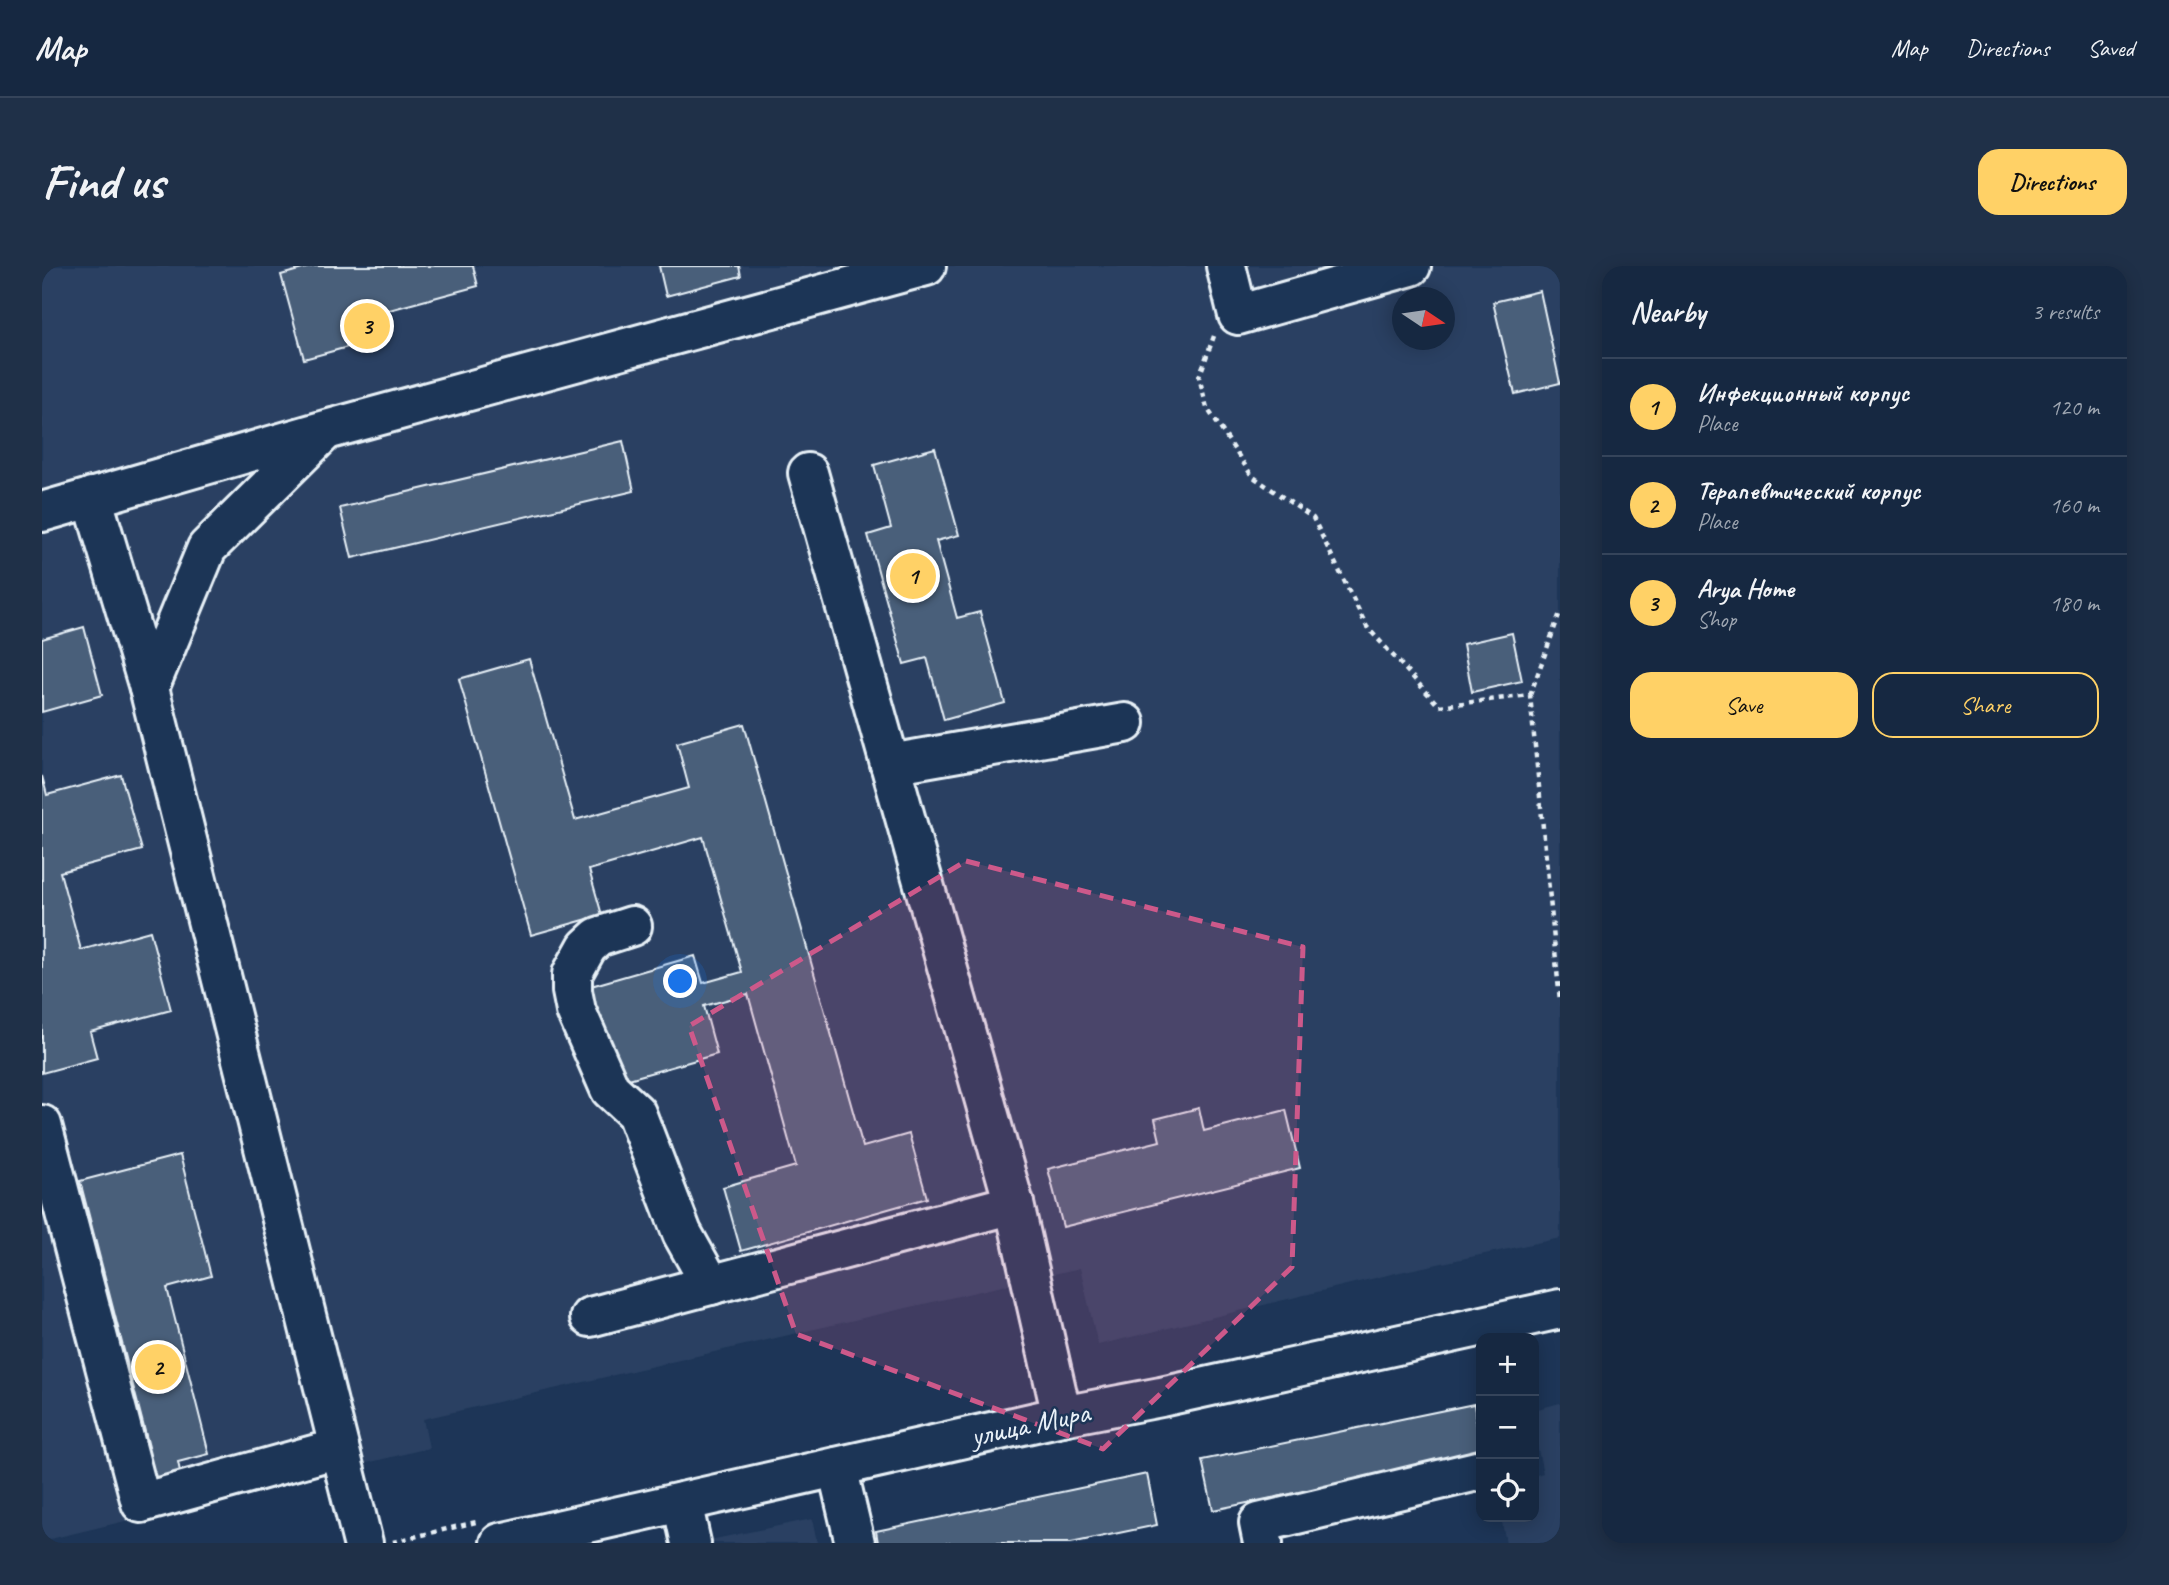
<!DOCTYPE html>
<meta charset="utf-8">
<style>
:root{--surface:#162841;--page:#1f3048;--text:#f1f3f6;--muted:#9ea6b1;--line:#35445a;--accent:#ffd166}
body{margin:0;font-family:Caveat,sans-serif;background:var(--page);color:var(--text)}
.controls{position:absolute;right:21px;bottom:21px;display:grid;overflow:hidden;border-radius:14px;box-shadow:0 4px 18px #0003}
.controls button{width:63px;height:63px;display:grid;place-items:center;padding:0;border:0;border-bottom:2px solid var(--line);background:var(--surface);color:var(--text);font:35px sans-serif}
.compass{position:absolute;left:1350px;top:21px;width:63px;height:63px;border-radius:50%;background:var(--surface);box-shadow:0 4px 18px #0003;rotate:103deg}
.you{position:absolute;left:639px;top:716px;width:24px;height:24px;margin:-18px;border:5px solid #fff;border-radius:50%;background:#1a73e8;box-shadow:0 0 0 10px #1a73e833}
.badge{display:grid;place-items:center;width:46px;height:46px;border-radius:50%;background:var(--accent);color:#111;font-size:23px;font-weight:700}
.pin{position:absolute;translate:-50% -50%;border:4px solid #fff;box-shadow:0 2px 7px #0006}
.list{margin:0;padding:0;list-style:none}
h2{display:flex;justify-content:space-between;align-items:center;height:91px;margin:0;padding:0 28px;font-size:30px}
h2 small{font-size:23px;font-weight:400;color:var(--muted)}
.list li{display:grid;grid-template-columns:46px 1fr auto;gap:21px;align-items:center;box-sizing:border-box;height:98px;padding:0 28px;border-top:2px solid var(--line)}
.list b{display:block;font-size:26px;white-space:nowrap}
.list p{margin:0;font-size:23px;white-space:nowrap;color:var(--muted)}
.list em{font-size:23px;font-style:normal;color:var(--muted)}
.actions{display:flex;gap:14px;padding:21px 28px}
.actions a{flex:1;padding:16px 0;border:2px solid var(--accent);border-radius:21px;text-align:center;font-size:24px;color:var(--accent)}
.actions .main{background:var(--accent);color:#111}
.icon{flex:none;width:38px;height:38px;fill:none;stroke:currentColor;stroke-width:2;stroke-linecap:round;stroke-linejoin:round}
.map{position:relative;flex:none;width:1518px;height:1277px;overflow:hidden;border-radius:21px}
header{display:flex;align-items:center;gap:42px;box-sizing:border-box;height:98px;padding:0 35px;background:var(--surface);border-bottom:2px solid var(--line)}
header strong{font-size:33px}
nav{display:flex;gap:38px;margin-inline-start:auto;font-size:24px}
.intro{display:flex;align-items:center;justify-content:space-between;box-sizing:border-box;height:168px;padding:0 42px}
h1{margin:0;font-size:49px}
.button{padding:18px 32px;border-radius:21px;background:var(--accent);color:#111;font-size:24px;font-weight:700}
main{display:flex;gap:42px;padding:0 42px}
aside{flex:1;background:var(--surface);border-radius:21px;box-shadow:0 4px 18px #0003}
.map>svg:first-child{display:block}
.built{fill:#2a4162;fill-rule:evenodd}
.building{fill:#495e7a;stroke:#e8f1f8;stroke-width:2}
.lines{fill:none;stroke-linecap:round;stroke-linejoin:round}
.minor-casing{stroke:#e8f1f8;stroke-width:44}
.path{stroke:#e8f1f8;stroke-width:4.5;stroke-dasharray:5 5;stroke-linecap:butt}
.minor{stroke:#1d3557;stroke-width:38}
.marked{fill:#cd598a;fill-opacity:0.2;stroke:#cd598a;stroke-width:5;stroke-dasharray:14 9;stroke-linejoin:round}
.labels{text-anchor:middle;stroke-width:5;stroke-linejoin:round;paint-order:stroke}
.street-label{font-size:30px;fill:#e8f1f8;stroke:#1d3557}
</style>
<header>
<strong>Map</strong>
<nav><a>Map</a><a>Directions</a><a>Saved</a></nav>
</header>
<div class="intro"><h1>Find us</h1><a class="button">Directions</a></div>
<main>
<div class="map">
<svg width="1518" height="1277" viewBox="0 0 1518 1277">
<rect width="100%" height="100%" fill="#1d3557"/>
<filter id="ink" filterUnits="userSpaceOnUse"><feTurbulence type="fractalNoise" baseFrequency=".0143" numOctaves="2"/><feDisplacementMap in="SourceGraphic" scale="14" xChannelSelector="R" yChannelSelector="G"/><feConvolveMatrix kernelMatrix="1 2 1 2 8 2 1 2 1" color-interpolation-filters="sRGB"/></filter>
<g filter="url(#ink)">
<g class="built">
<path d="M 0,0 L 1518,0 L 1518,972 L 1358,1006 L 1056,1079 L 1038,1002 L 381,1153 L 387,1182 L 0,1275 ZM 1360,32 L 1402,32 L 1402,74 L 1360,74 Z"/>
<path d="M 1518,1137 L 1518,1277 L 1464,1277 L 1459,1251 L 1492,1251 L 1492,1210 L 1501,1207 L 1492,1165 L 1492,1144 Z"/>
<path d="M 770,1253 L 775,1277 L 653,1277 Z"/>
</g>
<g class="building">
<path d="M 271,0 L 431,0 L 436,20 L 340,46 L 346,70 L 262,93 L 239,9 Z"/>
<path d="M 617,0 L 697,0 L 699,10 L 624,30 Z"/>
<path d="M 1498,25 L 1518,117 L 1473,128 L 1451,36 Z"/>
<path d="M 581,175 L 592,225 L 310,292 L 298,242 Z"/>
<path d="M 893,182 L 917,269 L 894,275 L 915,352 L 938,346 L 963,437 L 902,454 L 885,392 L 862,398 L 826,269 L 849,262 L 832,199 Z"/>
<path d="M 42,361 L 60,429 L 0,446 L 0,373 Z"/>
<path d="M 1470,367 L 1480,415 L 1430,426 L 1421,378 Z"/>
<path d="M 487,393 L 533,554 L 647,522 L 635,477 L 702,458 L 821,881 L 867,868 L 885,932 L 699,985 L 681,921 L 754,900 L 706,728 L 662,740 L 675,788 L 569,818 L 542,722 L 653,690 L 661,717 L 700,706 L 661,571 L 547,604 L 560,649 L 489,669 L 417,413 Z"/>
<path d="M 79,509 L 100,584 L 18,606 L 39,684 L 108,665 L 129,744 L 48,766 L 55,792 L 0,807 L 0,510 L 5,529 Z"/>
<path d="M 1157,842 L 1162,865 L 1244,844 L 1258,902 L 1021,961 L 1006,903 L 1118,875 L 1113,853 Z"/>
<path d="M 138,889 L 169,1010 L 125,1022 L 167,1188 L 136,1196 L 139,1210 L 108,1218 L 99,1183 L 107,1181 L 38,915 Z"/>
<path d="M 1432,1138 L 1439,1189 L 1171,1244 L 1160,1194 Z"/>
<path d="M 1105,1208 L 1115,1259 L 1029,1277 L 836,1277 L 834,1265 Z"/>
</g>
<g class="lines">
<defs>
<g id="minor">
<path d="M 1184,0 L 1196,49 L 1369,0"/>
<path d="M 766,207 L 972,938 L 1020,1150"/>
<path d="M 50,231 L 107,422 L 321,1277"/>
<path d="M 0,246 L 284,164 L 884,0"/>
<path d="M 107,422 L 165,282 L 282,166"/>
<path d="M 848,498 L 1083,457"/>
<path d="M 590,660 L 556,671 L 545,681 L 530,708 L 530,725 L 534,745 L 568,823 L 594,847 L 640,967 L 669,1019"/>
<path d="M 0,859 L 99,1237 L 297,1182"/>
<path d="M 548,1051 L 972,938"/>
<path d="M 795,1201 L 813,1277"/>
<path d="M 640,1236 L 649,1277"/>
<path d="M 458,1277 L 1020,1150 L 1119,1131 L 1518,1043"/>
<path d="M 1221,1277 L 1217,1257 L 1439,1204"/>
</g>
</defs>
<use href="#minor" class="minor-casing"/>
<g class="path">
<path d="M 1172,70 L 1157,111 L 1165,142 L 1210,210 L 1271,252 L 1325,361 L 1397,440 L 1488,429 L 1518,735"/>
<path d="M 1488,429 L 1518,347"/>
<path d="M 351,1276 L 434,1256"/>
</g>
<use href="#minor" class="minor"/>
</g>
</g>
<path class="marked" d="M 924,595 L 1261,681 L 1250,1001 L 1061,1183 L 754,1068 L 647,760 Z"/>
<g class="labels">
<g class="street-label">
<text transform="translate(988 1158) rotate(-12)" y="10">улица Мира</text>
</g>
</g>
</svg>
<div class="controls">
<button>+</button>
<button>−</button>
<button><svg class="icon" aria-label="locate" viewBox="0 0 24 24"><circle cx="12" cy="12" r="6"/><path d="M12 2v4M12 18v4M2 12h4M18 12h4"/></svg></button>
</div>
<svg class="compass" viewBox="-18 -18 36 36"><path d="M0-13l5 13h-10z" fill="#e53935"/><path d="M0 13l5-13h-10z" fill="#9ea6b1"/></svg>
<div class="you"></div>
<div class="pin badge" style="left:871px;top:310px">1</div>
<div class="pin badge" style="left:116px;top:1101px">2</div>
<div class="pin badge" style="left:325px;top:60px">3</div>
</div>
<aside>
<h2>Nearby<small>3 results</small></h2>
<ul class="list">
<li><span class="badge">1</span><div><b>Инфекционный корпус</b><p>Place</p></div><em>120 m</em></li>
<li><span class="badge">2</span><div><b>Терапевтический корпус</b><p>Place</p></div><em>160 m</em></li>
<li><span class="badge">3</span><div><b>Arya Home</b><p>Shop</p></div><em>180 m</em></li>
</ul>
<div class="actions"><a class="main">Save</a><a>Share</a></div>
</aside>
</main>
